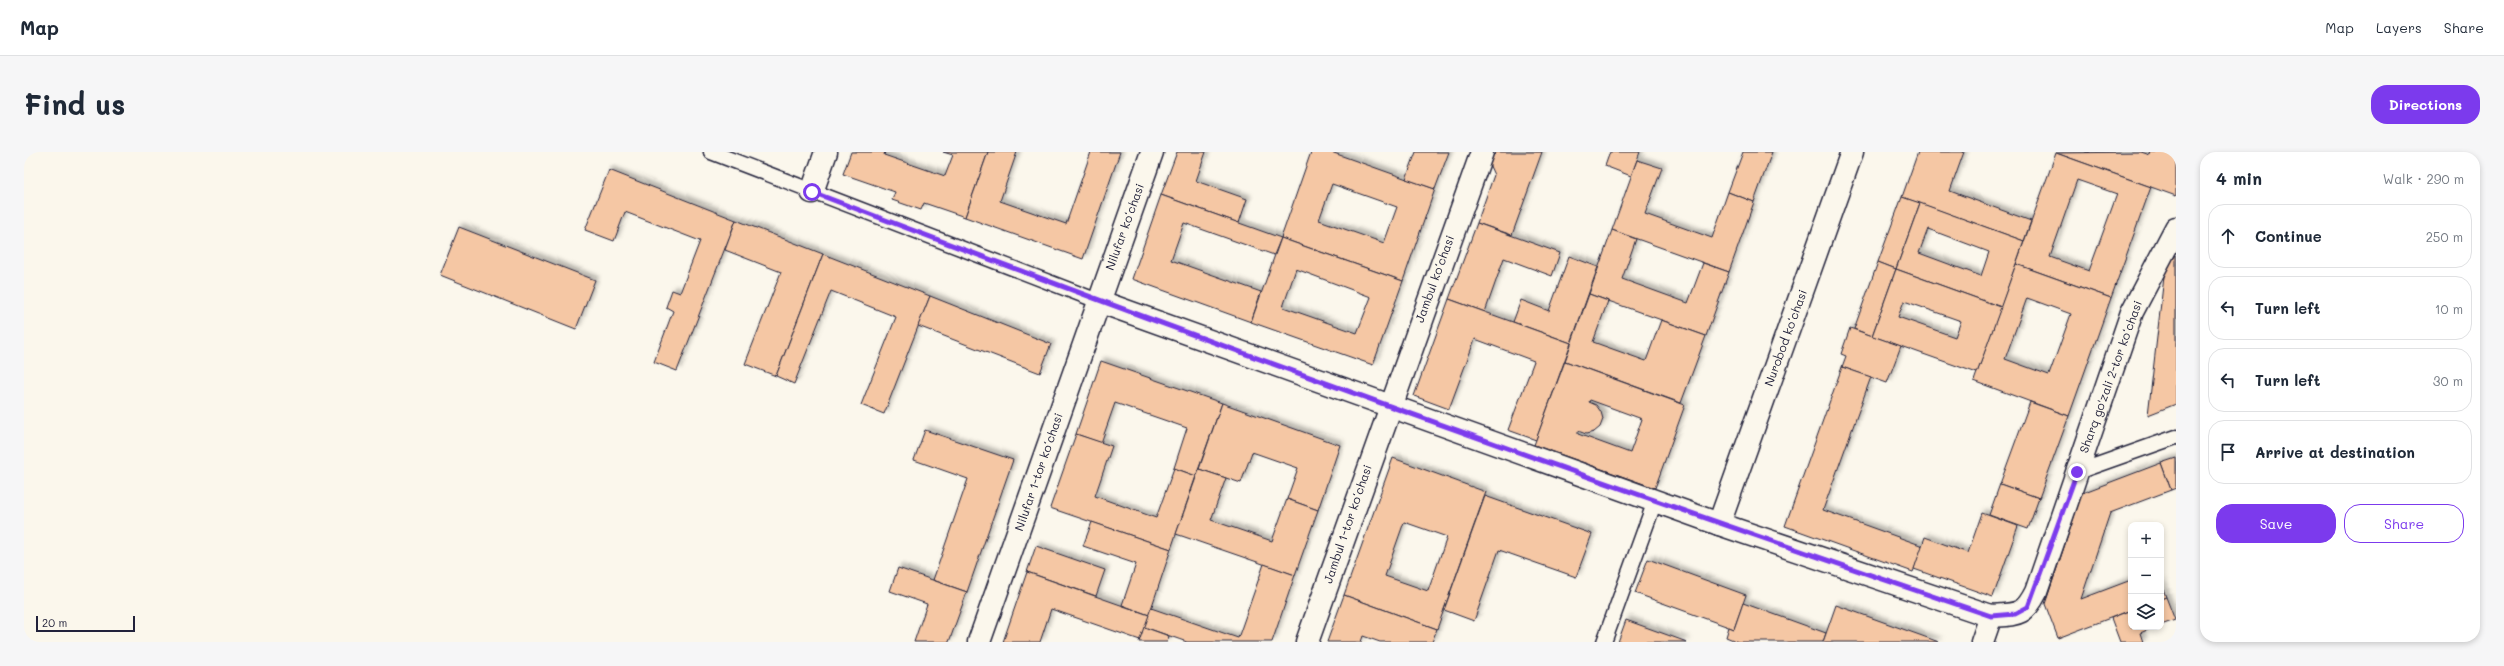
<!DOCTYPE html>
<meta charset="utf-8">
<style>
:root{--surface:#fff;--page:#f6f6f7;--text:#1f2937;--muted:#747a83;--line:#e0e1e3;--accent:#7c3aed}
body{margin:0;font-family:Mali,sans-serif;background:var(--page);color:var(--text)}
.controls{position:absolute;right:12px;bottom:12px;display:grid;overflow:hidden;border-radius:8px;box-shadow:0 2px 6px #0003}
.controls button{width:36px;height:36px;display:grid;place-items:center;padding:0;border:0;border-bottom:1px solid var(--line);background:var(--surface);color:var(--text);font:20px sans-serif}
.scale{position:absolute;left:12px;bottom:10px;width:99px;box-sizing:border-box;padding-left:4px;border:2px solid #22223b;border-top:0;font-size:11px;line-height:14px;white-space:nowrap;color:#22223b;-webkit-text-stroke:3px #fbf7ec;paint-order:stroke}
.stop{position:absolute;width:12px;height:12px;margin:-9px;border:3px solid #7c3aed;border-radius:50%;background:#fff}
.stop.end{background:#7c3aed;border-color:#fff;box-shadow:0 1px 4px #0008}
.list{margin:0;padding:0;list-style:none}
h2{display:flex;justify-content:space-between;align-items:center;height:52px;margin:0;padding:0 16px;font-size:17px}
h2 small{font-size:13px;font-weight:400;color:var(--muted)}
.list li{display:grid;grid-template-columns:26px 1fr auto;gap:12px;align-items:center;box-sizing:border-box;height:64px;margin:0 8px 8px;padding:0 8px;border:1px solid var(--line);border-radius:16px}
.list b{display:block;font-size:15px;white-space:nowrap}
.list em{font-size:13px;font-style:normal;color:var(--muted)}
.actions{display:flex;gap:8px;padding:12px 16px}
.actions a{flex:1;padding:9px 0;border:1px solid var(--accent);border-radius:16px;text-align:center;font-size:14px;color:var(--accent)}
.actions .main{background:var(--accent);color:#fff}
.icon{flex:none;width:22px;height:22px;fill:none;stroke:currentColor;stroke-width:2;stroke-linecap:round;stroke-linejoin:round}
.map{position:relative;flex:none;width:2152px;height:490px;overflow:hidden;border-radius:16px}
header{display:flex;align-items:center;gap:24px;box-sizing:border-box;height:56px;padding:0 20px;background:var(--surface);border-bottom:1px solid var(--line)}
header strong{font-size:19px}
nav{display:flex;gap:22px;margin-inline-start:auto;font-size:14px}
.intro{display:flex;align-items:center;justify-content:space-between;box-sizing:border-box;height:96px;padding:0 24px}
h1{margin:0;font-size:28px}
.button{padding:10px 18px;border-radius:16px;background:var(--accent);color:#fff;font-size:14px;font-weight:700}
main{display:flex;gap:24px;padding:0 24px}
aside{flex:1;background:var(--surface);border-radius:16px;box-shadow:0 2px 6px #0003}
.map>svg:first-child{display:block}
.building{fill:#f5c7a4;stroke:#22223b;fill-rule:evenodd;filter:url(#shadow)}
.lines{fill:none;stroke-linecap:round;stroke-linejoin:round}
.lane-casing{stroke:#22223b;stroke-width:17}
.street-casing{stroke:#22223b;stroke-width:25}
.lane{stroke:#fbf7ec;stroke-width:14}
.street{stroke:#fbf7ec;stroke-width:22}
.route{stroke:#7c3aed;stroke-width:5}
.labels{text-anchor:middle;stroke-width:3;stroke-linejoin:round;paint-order:stroke}
.street-label{font-size:12px;fill:#22223b;stroke:#fbf7ec}
</style>
<header>
<strong>Map</strong>
<nav><a>Map</a><a>Layers</a><a>Share</a></nav>
</header>
<div class="intro"><h1>Find us</h1><a class="button">Directions</a></div>
<main>
<div class="map">
<svg width="2152" height="490" viewBox="0 0 2152 490">
<defs>
<filter id="shadow"><feDropShadow dx="3.5" dy="-3.5" stdDeviation="2" flood-color="#0004"/></filter>
</defs>
<rect width="100%" height="100%" fill="#fbf7ec"/>
<filter id="ink" filterUnits="userSpaceOnUse"><feTurbulence type="fractalNoise" baseFrequency=".025" numOctaves="2"/><feDisplacementMap in="SourceGraphic" scale="8" xChannelSelector="R" yChannelSelector="G"/><feConvolveMatrix kernelMatrix="1 2 1 2 8 2 1 2 1" color-interpolation-filters="sRGB"/></filter>
<g filter="url(#ink)">
<g class="building">
<path d="M 827,0 L 861,0 L 860,3 L 921,24 L 929,3 L 919,0 L 964,0 L 941,65 L 900,51 L 897,58 L 868,48 L 871,40 L 819,22 Z"/>
<path d="M 964,0 L 993,0 L 976,49 L 1042,72 L 1067,0 L 1096,0 L 1059,107 L 941,65 Z"/>
<path d="M 1153,0 L 1182,0 L 1172,29 L 1223,47 L 1215,71 L 1137,43 Z"/>
<path d="M 1287,0 L 1307,0 L 1411,37 L 1379,129 L 1257,86 ZM 1308,32 L 1373,55 L 1360,91 L 1295,68 Z"/>
<path d="M 1392,0 L 1425,0 L 1411,37 L 1382,27 Z"/>
<path d="M 1473,0 L 1518,0 L 1488,83 L 1453,71 L 1470,23 L 1465,12 L 1468,5 Z"/>
<path d="M 1586,0 L 1616,0 L 1607,24 L 1581,14 Z"/>
<path d="M 1719,0 L 1748,0 L 1730,50 L 1704,40 Z"/>
<path d="M 1894,0 L 1940,0 L 1926,39 L 2007,69 L 2000,89 L 1878,45 Z"/>
<path d="M 2117,0 L 2126,3 L 2127,0 L 2152,0 L 2152,44 L 2032,1 Z"/>
<path d="M 2032,1 L 2127,35 L 2087,146 L 1992,112 ZM 2053,28 L 2093,42 L 2065,119 L 2026,105 Z"/>
<path d="M 1613,8 L 1638,16 L 1621,62 L 1688,86 L 1704,40 L 1730,50 L 1705,120 L 1588,78 Z"/>
<path d="M 585,18 L 712,68 L 653,219 L 630,210 L 649,159 L 642,155 L 648,138 L 656,141 L 676,89 L 601,60 L 590,89 L 561,78 Z"/>
<path d="M 1137,43 L 1257,86 L 1250,103 L 1160,71 L 1147,108 L 1237,140 L 1227,170 L 1108,127 Z"/>
<path d="M 1878,45 L 1896,51 L 1872,117 L 1854,110 Z"/>
<path d="M 1896,51 L 2000,89 L 1977,155 L 1872,117 ZM 1904,77 L 1965,100 L 1957,124 L 1895,101 Z"/>
<path d="M 712,68 L 799,102 L 752,224 L 721,212 L 757,120 L 701,98 Z"/>
<path d="M 1453,71 L 1536,101 L 1528,124 L 1480,106 L 1461,160 L 1425,147 Z"/>
<path d="M 435,75 L 571,128 L 552,177 L 416,123 Z"/>
<path d="M 1588,78 L 1612,87 L 1598,127 L 1664,151 L 1679,111 L 1705,120 L 1682,184 L 1565,142 Z"/>
<path d="M 1257,86 L 1379,129 L 1349,213 L 1227,170 ZM 1272,117 L 1347,145 L 1333,181 L 1259,155 Z"/>
<path d="M 799,102 L 906,144 L 860,262 L 837,253 L 872,165 L 807,139 L 770,232 L 752,224 Z"/>
<path d="M 2152,103 L 2152,252 L 2124,263 L 2141,116 Z"/>
<path d="M 1545,104 L 1574,115 L 1547,191 L 1489,170 L 1497,148 L 1525,159 Z"/>
<path d="M 1854,110 L 1872,117 L 1848,184 L 1830,177 Z"/>
<path d="M 1992,112 L 2087,146 L 2045,264 L 1950,229 ZM 2003,146 L 2047,162 L 2025,223 L 1981,207 Z"/>
<path d="M 1872,117 L 1977,155 L 1953,221 L 1848,184 ZM 1880,149 L 1937,169 L 1931,185 L 1874,165 Z"/>
<path d="M 1565,142 L 1584,149 L 1569,190 L 1622,209 L 1637,168 L 1682,184 L 1657,251 L 1541,209 Z"/>
<path d="M 906,144 L 1027,192 L 1016,221 L 894,174 Z"/>
<path d="M 1425,147 L 1547,191 L 1512,288 L 1484,278 L 1510,209 L 1451,187 L 1425,257 L 1390,244 Z"/>
<path d="M 1826,176 L 1877,194 L 1863,231 L 1818,215 L 1822,204 L 1817,202 Z"/>
<path d="M 1077,209 L 1198,251 L 1172,324 L 1150,316 L 1163,276 L 1091,251 L 1077,291 L 1052,282 Z"/>
<path d="M 1541,209 L 1661,253 L 1631,336 L 1510,293 ZM 1566,248 L 1618,267 L 1606,301 L 1554,282 L 1554,279 L 1562,282 L 1570,280 L 1576,275 L 1579,267 L 1577,260 L 1572,253 L 1565,250 Z"/>
<path d="M 1818,215 L 1847,225 L 1799,358 L 1899,394 L 1889,420 L 1761,374 Z"/>
<path d="M 2006,250 L 2045,264 L 2015,346 L 1976,332 Z"/>
<path d="M 1198,251 L 1316,293 L 1294,358 L 1263,347 L 1274,316 L 1228,300 L 1217,331 L 1175,317 Z"/>
<path d="M 901,278 L 989,308 L 943,440 L 909,428 L 944,327 L 890,308 Z"/>
<path d="M 1052,282 L 1088,294 L 1071,344 L 1132,366 L 1150,316 L 1172,324 L 1147,397 L 1026,356 Z"/>
<path d="M 1369,306 L 1462,340 L 1413,477 L 1320,443 ZM 1380,370 L 1423,385 L 1404,439 L 1361,424 Z"/>
<path d="M 2152,306 L 2152,336 L 2147,338 L 2137,311 Z"/>
<path d="M 2137,311 L 2147,338 L 2086,361 L 2057,447 L 2107,428 L 2107,458 L 2034,486 L 2021,452 L 2058,341 Z"/>
<path d="M 1175,317 L 1202,326 L 1187,368 L 1248,389 L 1263,347 L 1294,358 L 1271,423 L 1152,382 Z"/>
<path d="M 1976,332 L 2015,346 L 2004,377 L 1965,363 Z"/>
<path d="M 1461,344 L 1568,382 L 1552,425 L 1475,398 L 1450,469 L 1420,458 Z"/>
<path d="M 1958,361 L 1994,374 L 1969,445 L 1890,417 L 1901,385 L 1944,401 Z"/>
<path d="M 1068,370 L 1147,397 L 1125,463 L 1098,453 L 1112,412 L 1059,394 Z"/>
<path d="M 1012,394 L 1081,418 L 1072,444 L 1003,420 Z"/>
<path d="M 1624,407 L 1722,443 L 1710,477 L 1611,441 Z"/>
<path d="M 1240,412 L 1271,423 L 1248,490 L 1163,490 L 1120,475 L 1127,456 L 1214,486 Z"/>
<path d="M 874,416 L 943,440 L 925,490 L 890,490 L 903,452 L 866,439 Z"/>
<path d="M 1003,420 L 1125,463 L 1116,488 L 1027,457 L 1016,490 L 979,490 Z"/>
<path d="M 2137,431 L 2142,445 L 2137,447 Z"/>
<path d="M 1320,443 L 1413,477 L 1408,490 L 1356,490 L 1339,484 L 1337,490 L 1303,490 Z"/>
<path d="M 2142,445 L 2151,468 L 2137,473 L 2137,447 Z"/>
<path d="M 1719,451 L 1802,481 L 1799,490 L 1714,490 L 1702,485 L 1705,475 L 1710,477 Z"/>
<path d="M 1812,453 L 1915,490 L 1799,490 Z"/>
<path d="M 2107,458 L 2107,475 L 2131,475 L 2116,481 L 2119,490 L 2096,490 L 2087,466 Z"/>
<path d="M 1602,468 L 1663,490 L 1594,490 Z"/>
<path d="M 1120,475 L 1145,484 L 1143,490 L 1115,490 Z"/>
</g>
<g class="lines">
<defs>
<g id="lane">
<path d="M 687,0 L 1074,149"/>
<path d="M 2053,320 L 2152,285"/>
<path d="M 1580,490 L 1631,349"/>
</g>
<g id="street">
<path d="M 788,40 L 802,0"/>
<path d="M 1074,149 L 1695,372 L 1967,464 C 1993,462 2000,464 2012,440 L 2108,160 L 2152,76"/>
<path d="M 1695,372 L 1828,0"/>
<path d="M 955,490 L 1128,0"/>
<path d="M 1283,490 L 1458,0"/>
<path d="M 1958,490 L 1967,464"/>
</g>
</defs>
<use href="#lane" class="lane-casing"/>
<use href="#street" class="street-casing"/>
<use href="#lane" class="lane"/>
<use href="#street" class="street"/>
</g>
</g>
<g class="lines" filter="url(#ink)">
<path class="route" d="M 788,40 C 1178,189 1571,330 1967,464 L 1991,462 L 2004,455 L 2053,320"/>
</g>
<g class="labels">
<g class="street-label">
<text transform="translate(1101 75) rotate(-70)" y="4">Nilufar koʻchasi</text>
<text transform="translate(1411 127) rotate(-70)" y="4">Jambul koʻchasi</text>
<text transform="translate(1762 186) rotate(-70)" y="4">Nurobod koʻchasi</text>
<text transform="translate(2087 225) rotate(-70)" y="4">Sharq go'zali 2-tor koʻchasi</text>
<text transform="translate(1015 320) rotate(-71)" y="4">Nilufar 1-tor koʻchasi</text>
<text transform="translate(1324 372) rotate(-71)" y="4">Jambul 1-tor koʻchasi</text>
</g>
</g>
</svg>
<div class="controls">
<button>+</button>
<button>−</button>
<button><svg class="icon" aria-label="layers" viewBox="0 0 24 24"><path d="M12 4l9 5-9 5-9-5zM3 14l9 5 9-5"/></svg></button>
</div>
<div class="scale">20 m</div>
<div class="stop" style="left:788px;top:40px"></div>
<div class="stop end" style="left:2053px;top:320px"></div>
</div>
<aside>
<h2>4 min<small>Walk · 290 m</small></h2>
<ul class="list">
<li><svg class="icon" aria-label="ahead" viewBox="0 0 24 24"><path d="M12 20V5M6 11l6-6 6 6"/></svg><div><b>Continue</b></div><em>250 m</em></li>
<li><svg class="icon" aria-label="left" viewBox="0 0 24 24"><path d="M17 20v-9H6M10 6l-5 5 5 5"/></svg><div><b>Turn left</b></div><em>10 m</em></li>
<li><svg class="icon" aria-label="left" viewBox="0 0 24 24"><path d="M17 20v-9H6M10 6l-5 5 5 5"/></svg><div><b>Turn left</b></div><em>30 m</em></li>
<li><svg class="icon" aria-label="arrive" viewBox="0 0 24 24"><path d="M6 21V4h12l-3 4 3 4H6"/></svg><div><b>Arrive at destination</b></div></li>
</ul>
<div class="actions"><a class="main">Save</a><a>Share</a></div>
</aside>
</main>
